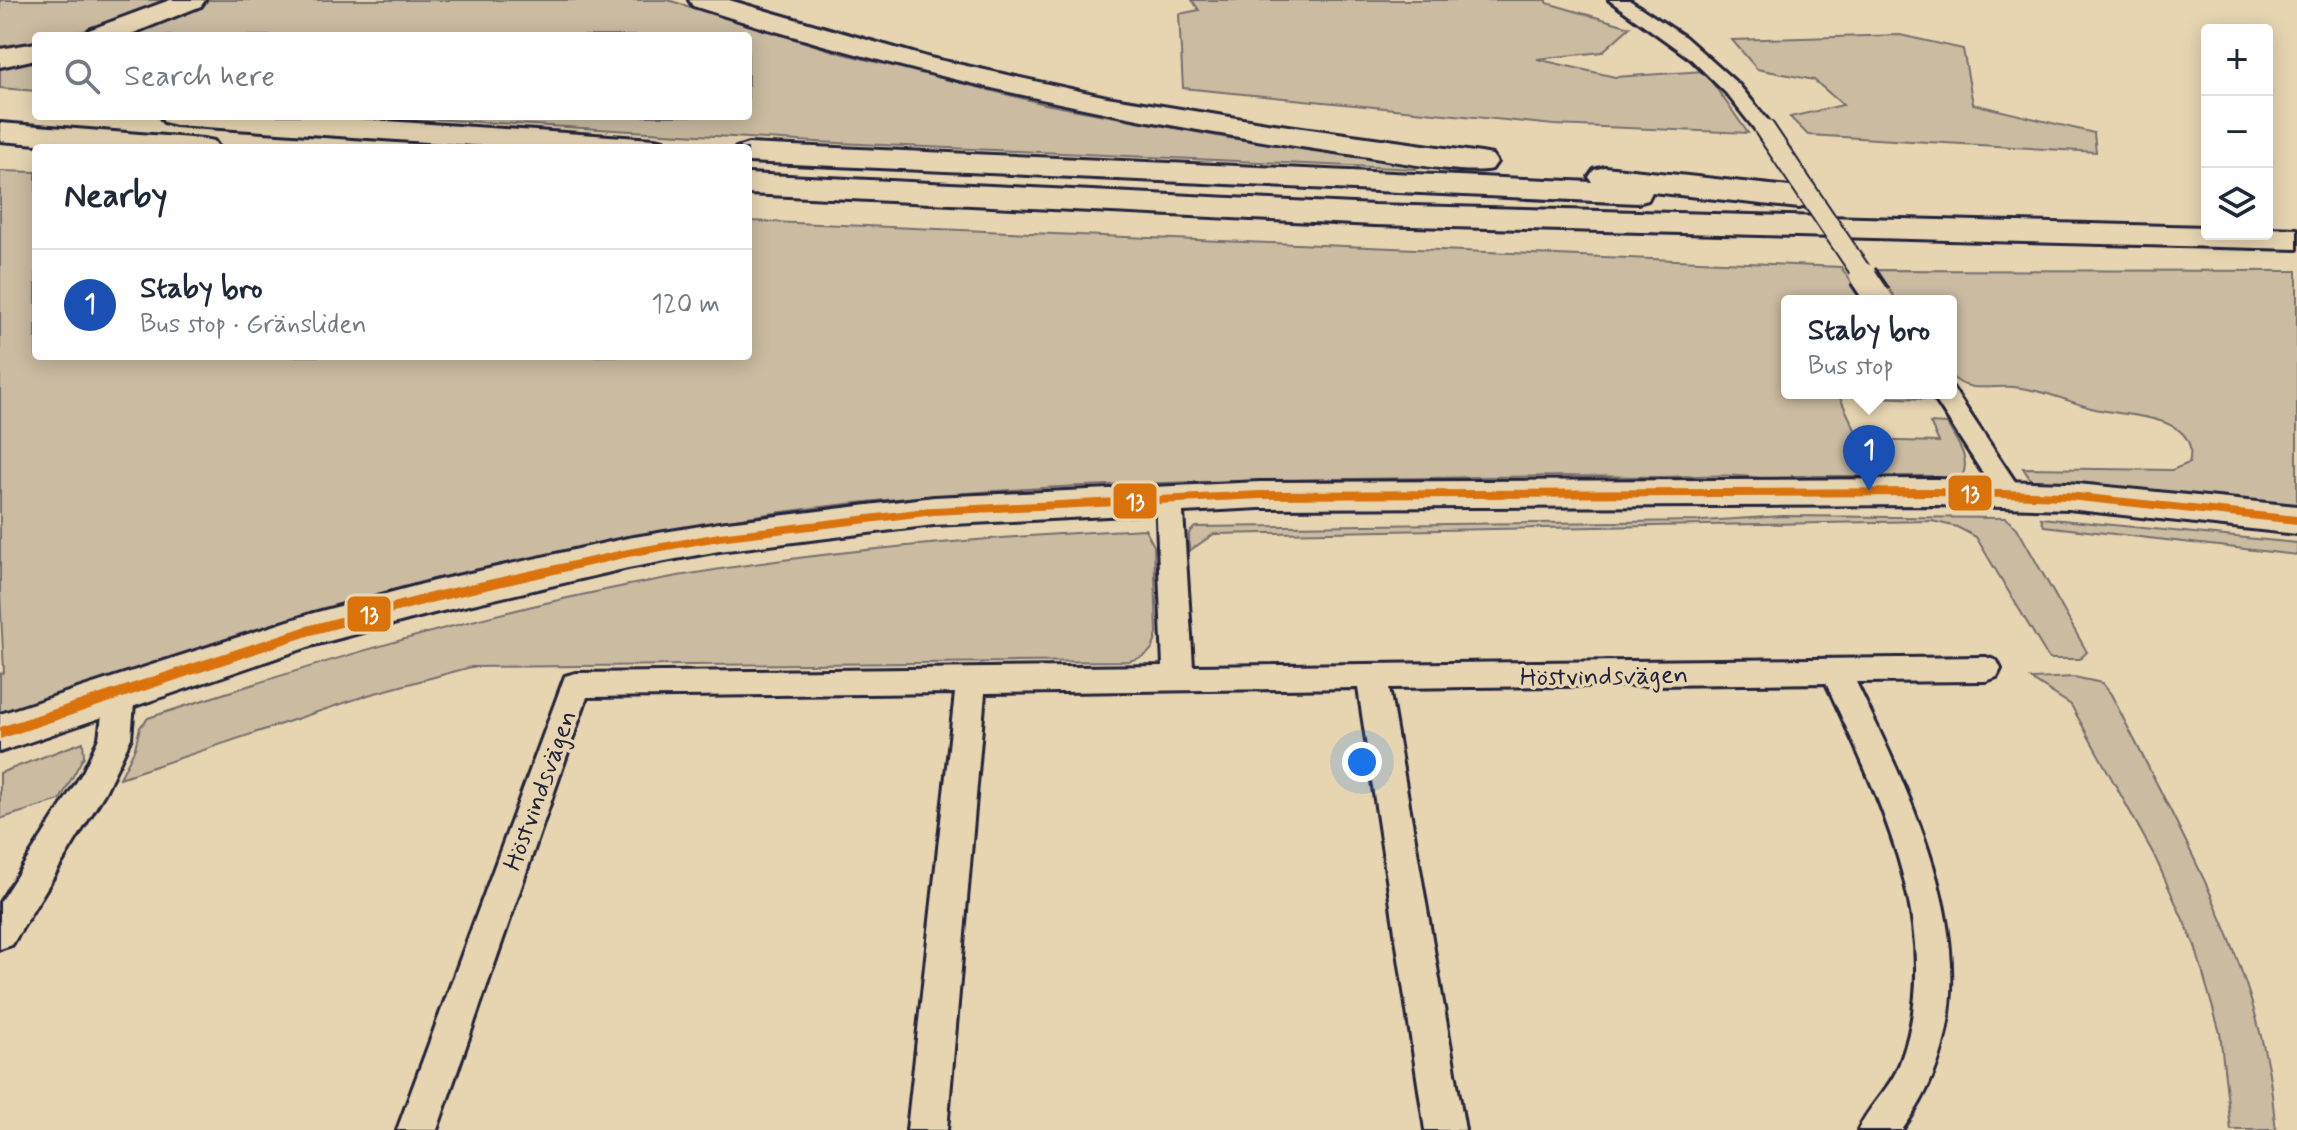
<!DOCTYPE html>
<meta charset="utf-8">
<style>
:root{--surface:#fff;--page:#f2f2f3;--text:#1f2937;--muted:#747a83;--line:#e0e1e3;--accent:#b45309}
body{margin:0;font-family:Mynerve,sans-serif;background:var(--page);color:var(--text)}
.controls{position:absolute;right:24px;top:24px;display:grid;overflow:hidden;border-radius:8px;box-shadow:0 4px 20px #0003}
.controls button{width:72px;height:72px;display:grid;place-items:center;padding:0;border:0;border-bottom:2px solid var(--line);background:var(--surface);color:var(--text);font:40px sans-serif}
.you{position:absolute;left:1362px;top:762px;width:28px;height:28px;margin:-20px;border:6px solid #fff;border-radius:50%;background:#1a73e8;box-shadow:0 0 0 12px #1a73e833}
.badge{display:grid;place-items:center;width:52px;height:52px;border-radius:50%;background:var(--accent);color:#fff;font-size:26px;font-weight:700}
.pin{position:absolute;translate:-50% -66px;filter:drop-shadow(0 2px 4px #0008)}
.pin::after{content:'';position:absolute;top:42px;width:28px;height:24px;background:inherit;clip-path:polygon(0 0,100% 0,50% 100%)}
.popup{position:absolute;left:1781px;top:295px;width:176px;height:104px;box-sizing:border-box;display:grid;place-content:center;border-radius:8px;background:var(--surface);filter:drop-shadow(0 2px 6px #0005);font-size:26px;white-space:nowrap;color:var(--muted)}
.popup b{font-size:30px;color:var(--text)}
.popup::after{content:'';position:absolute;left:50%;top:100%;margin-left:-16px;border:16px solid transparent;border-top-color:var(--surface)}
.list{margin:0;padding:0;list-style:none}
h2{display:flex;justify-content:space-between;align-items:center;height:104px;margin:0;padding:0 32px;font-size:34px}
h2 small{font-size:26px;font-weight:400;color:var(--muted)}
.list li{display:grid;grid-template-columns:52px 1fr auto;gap:24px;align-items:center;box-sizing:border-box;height:112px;padding:0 32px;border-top:2px solid var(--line)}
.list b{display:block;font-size:30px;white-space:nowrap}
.list p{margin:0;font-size:26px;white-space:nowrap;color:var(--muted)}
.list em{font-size:26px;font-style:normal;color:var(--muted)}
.icon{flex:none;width:44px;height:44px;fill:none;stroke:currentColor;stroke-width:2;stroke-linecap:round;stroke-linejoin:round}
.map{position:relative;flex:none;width:2297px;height:1130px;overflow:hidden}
.search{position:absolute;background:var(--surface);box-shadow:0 4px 20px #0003;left:32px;top:32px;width:720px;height:88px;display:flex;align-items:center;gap:20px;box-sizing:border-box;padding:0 28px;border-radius:8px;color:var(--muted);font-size:30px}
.panel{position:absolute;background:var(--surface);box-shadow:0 4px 20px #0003;left:32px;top:144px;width:720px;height:216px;border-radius:8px}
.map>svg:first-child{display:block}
.green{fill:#cabba1;stroke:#766e6e;stroke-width:2}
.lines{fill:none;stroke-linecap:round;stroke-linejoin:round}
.street-casing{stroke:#22223b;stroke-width:6}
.secondary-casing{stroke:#22223b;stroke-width:6}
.highway-casing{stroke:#22223b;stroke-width:6}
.street{fill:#e7d5b2;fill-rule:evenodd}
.secondary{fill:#e7d5b2;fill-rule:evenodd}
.highway{fill:#e7d5b2;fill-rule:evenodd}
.street-bridge-far1-casing{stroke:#22223b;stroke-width:23;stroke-linecap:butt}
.street-bridge-casing{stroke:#22223b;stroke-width:32;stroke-linecap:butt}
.street-bridge-far1{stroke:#e7d5b2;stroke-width:19}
.street-bridge{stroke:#e7d5b2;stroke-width:26}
.bus-1-casing{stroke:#e7d5b2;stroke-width:6}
.bus-1{fill:#da730a;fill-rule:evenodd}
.labels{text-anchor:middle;stroke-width:7;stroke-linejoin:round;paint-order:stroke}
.street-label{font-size:26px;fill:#22223b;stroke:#e7d5b2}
.line-badge{stroke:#e7d5b2;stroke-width:3}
.badge-label{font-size:22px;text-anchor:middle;font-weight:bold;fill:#fff}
</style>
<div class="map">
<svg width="2297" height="1130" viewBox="0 0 2297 1130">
<rect width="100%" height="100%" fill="#e7d5b2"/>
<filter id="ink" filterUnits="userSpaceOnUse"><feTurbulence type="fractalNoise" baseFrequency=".0125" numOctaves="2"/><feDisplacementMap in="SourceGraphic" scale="16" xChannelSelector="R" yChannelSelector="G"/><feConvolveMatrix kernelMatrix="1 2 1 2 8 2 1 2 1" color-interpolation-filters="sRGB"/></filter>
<g filter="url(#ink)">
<g class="green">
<path d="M 0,0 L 174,0 C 125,19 90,36 36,36 L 36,44 L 0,51 Z"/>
<path d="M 208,0 L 668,0 L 840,53 L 1045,104 L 1228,138 L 1414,163 L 1416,169 L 816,142 L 380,116 L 748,116 L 748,36 L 123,36 Z"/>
<path d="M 1192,0 L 1547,0 L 1547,3 L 1630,27 L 1602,52 L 1537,59 L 1615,77 L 1704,71 L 1748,133 L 1554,125 L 1183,88 L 1179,14 L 1199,10 Z"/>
<path d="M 1900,35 L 1963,49 L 1973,104 L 2094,133 L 2096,152 L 1808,135 L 1790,117 L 1843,105 L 1814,80 L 1757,69 L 1732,40 Z"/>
<path d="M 36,58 L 36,91 L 0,88 L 0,65 Z"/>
<path d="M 0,171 L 36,172 L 36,356 L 748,356 L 748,221 L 1841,267 L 1864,301 L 1787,301 L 1787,393 L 1925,393 L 1929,399 L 1839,396 L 1860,440 L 1939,442 L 1930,423 L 1947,424 C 1957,442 1974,462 1959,481 L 1937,485 L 1932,476 L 1792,476 L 1796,485 C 1783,484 1772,480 1760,478 C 1727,473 1691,477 1659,477 C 1582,476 1506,476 1429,478 C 1197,481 964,483 734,519 C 482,559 239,633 0,718 L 0,674 L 4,672 L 0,593 Z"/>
<path d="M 1876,270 L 2297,271 L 2297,506 L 2125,488 L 2032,482 L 2023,468 L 2172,470 L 2189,463 C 2202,412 2120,417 2091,408 C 2065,400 2042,390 2014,387 C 1994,385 1965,394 1951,375 L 1951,301 L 1897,301 Z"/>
<path d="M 1783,516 L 2005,518 L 2017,528 L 2087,652 L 2080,659 L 2049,659 L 1976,537 L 1957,527 L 1932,521 L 1214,534 L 1189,551 L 1189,533 L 1195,527 L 1702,521 Z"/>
<path d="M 2041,518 L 2297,543 L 2297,555 L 2044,526 Z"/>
<path d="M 1145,529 L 1154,546 L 1157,633 C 1154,652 1147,657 1128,661 L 471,667 L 368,695 L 120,778 L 135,748 L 140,727 L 148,718 C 292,671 437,626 586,594 C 770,554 957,539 1145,529 Z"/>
<path d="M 2074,677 L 2102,683 L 2111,694 C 2170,812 2241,932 2267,1063 C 2272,1085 2273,1108 2276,1130 L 2231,1130 L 2220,1033 L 2195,946 L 2154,855 L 2071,705 L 2031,679 Z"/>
<path d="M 83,742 L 84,756 L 60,800 L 0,819 L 0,773 Z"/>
</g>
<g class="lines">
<defs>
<g id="street">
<path d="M 1609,0 L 1629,0 L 1685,37 L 1739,85 L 1774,128 L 1771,132 L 1757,132 L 1726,93 L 1691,59 Z"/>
<path d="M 1952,387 L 2018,486 L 2022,493 L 2018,500 L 2009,502 L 2000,500 L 1931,393 L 1951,393 Z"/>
<path d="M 1169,488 L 1178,490 L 1182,497 L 1193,666 L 1986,657 L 1997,661 L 2001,669 L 1997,677 L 1986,681 L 1856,682 C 1922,819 2007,989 1902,1130 L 1858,1130 C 1869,1105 1891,1088 1900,1063 C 1948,933 1879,798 1826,683 L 1389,688 L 1465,1130 L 1425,1130 L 1358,688 L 985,693 L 947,1130 L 907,1130 L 955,693 L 587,697 L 437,1130 L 397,1130 L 565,676 L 576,673 L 1163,666 L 1156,497 L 1160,490 Z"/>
<path d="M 120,680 L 131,683 L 135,692 L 131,738 L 105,792 L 12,945 L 0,949 L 0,902 L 83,772 L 99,738 L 105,692 L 109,683 Z"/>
</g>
<path id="secondary" d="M 1936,479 L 2068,483 L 2297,506 L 2297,534 L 2068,509 L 1936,505 L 1260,508 L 934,525 L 719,551 L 628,568 L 434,613 L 314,645 L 0,752 L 0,714 L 310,614 L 434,581 L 628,538 L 719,523 L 934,497 L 1260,482 Z"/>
<g id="highway">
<path d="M 170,0 L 205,0 L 201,6 L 126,36 L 85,36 L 89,30 Z"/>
<path d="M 689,0 L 729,0 L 930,58 L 1107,97 L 1267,123 L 1481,153 L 1492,155 L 1497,162 L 1492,169 C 1463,176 1381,158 1348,154 C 1123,122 909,75 693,6 Z"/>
<path d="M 36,43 L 36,59 L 0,67 L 0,49 Z"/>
<path d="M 160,116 L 312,116 L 654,139 L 665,141 L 670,148 L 516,148 L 175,125 L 164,122 Z"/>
<path d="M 0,123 L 203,139 L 214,141 L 219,148 L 86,148 L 0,141 Z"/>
<path d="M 748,144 L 1592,182 L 1589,177 L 1594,170 L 1605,167 L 1799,188 L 1811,191 L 1815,198 L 1811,205 L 1799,208 L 1652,192 L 1648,200 L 1637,203 L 748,162 L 748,148 L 736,148 Z"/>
<path d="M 748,174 L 1374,205 L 2207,227 L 2207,234 L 2267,234 L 2267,228 L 2297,229 L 2297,249 L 1374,225 L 748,194 Z"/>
</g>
</defs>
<use href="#street" class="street-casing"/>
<use href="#secondary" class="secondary-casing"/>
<use href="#highway" class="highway-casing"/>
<use href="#street" class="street"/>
<use href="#secondary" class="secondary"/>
<use href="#highway" class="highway"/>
<defs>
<path id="street-bridge-far1" d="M 1764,128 L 1865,278"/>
<path id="street-bridge" d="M 1863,276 L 1877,297"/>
</defs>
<use href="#street-bridge-far1" class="street-bridge-far1-casing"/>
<use href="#street-bridge" class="street-bridge-casing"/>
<use href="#street-bridge-far1" class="street-bridge-far1"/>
<use href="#street-bridge" class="street-bridge"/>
<defs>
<path id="bus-1" d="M 1936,488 L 2068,492 L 2297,516 L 2297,524 L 2068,500 L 1936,496 L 1260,499 L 934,515 L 719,541 L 628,557 L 434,602 L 311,635 L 0,739 L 0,727 L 310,625 L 434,592 L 628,549 L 719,533 L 934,507 L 1260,491 Z"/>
</defs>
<use href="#bus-1" class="bus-1-casing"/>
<use href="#bus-1" class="bus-1"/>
</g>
</g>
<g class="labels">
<g class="street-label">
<text transform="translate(1604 675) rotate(-1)" y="9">Höstvindsvägen</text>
<text transform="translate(539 790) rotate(-70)" y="9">Höstvindsvägen</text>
</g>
</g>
<g class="line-badge">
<rect x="1947" y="474" width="46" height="38" rx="8" fill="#da730a"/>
<rect x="1112" y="482" width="46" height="38" rx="8" fill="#da730a"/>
<rect x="346" y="595" width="46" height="38" rx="8" fill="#da730a"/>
</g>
<g class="badge-label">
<text x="1970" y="501">13</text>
<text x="1135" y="509">13</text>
<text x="369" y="622">13</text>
</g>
</svg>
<div class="controls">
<button>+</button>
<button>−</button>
<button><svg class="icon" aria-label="layers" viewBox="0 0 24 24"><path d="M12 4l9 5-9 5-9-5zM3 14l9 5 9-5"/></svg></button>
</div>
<div class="you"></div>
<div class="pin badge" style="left:1869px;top:491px;background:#1a4fb4">1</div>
<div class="popup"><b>Staby bro</b>Bus stop</div>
<div class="search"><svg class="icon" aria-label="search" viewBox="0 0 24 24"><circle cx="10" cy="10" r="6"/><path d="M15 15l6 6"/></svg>Search here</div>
<section class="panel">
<h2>Nearby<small></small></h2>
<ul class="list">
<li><span class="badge" style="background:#1a4fb4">1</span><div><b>Staby bro</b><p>Bus stop · Gränsliden</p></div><em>120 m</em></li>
</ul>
</section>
</div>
